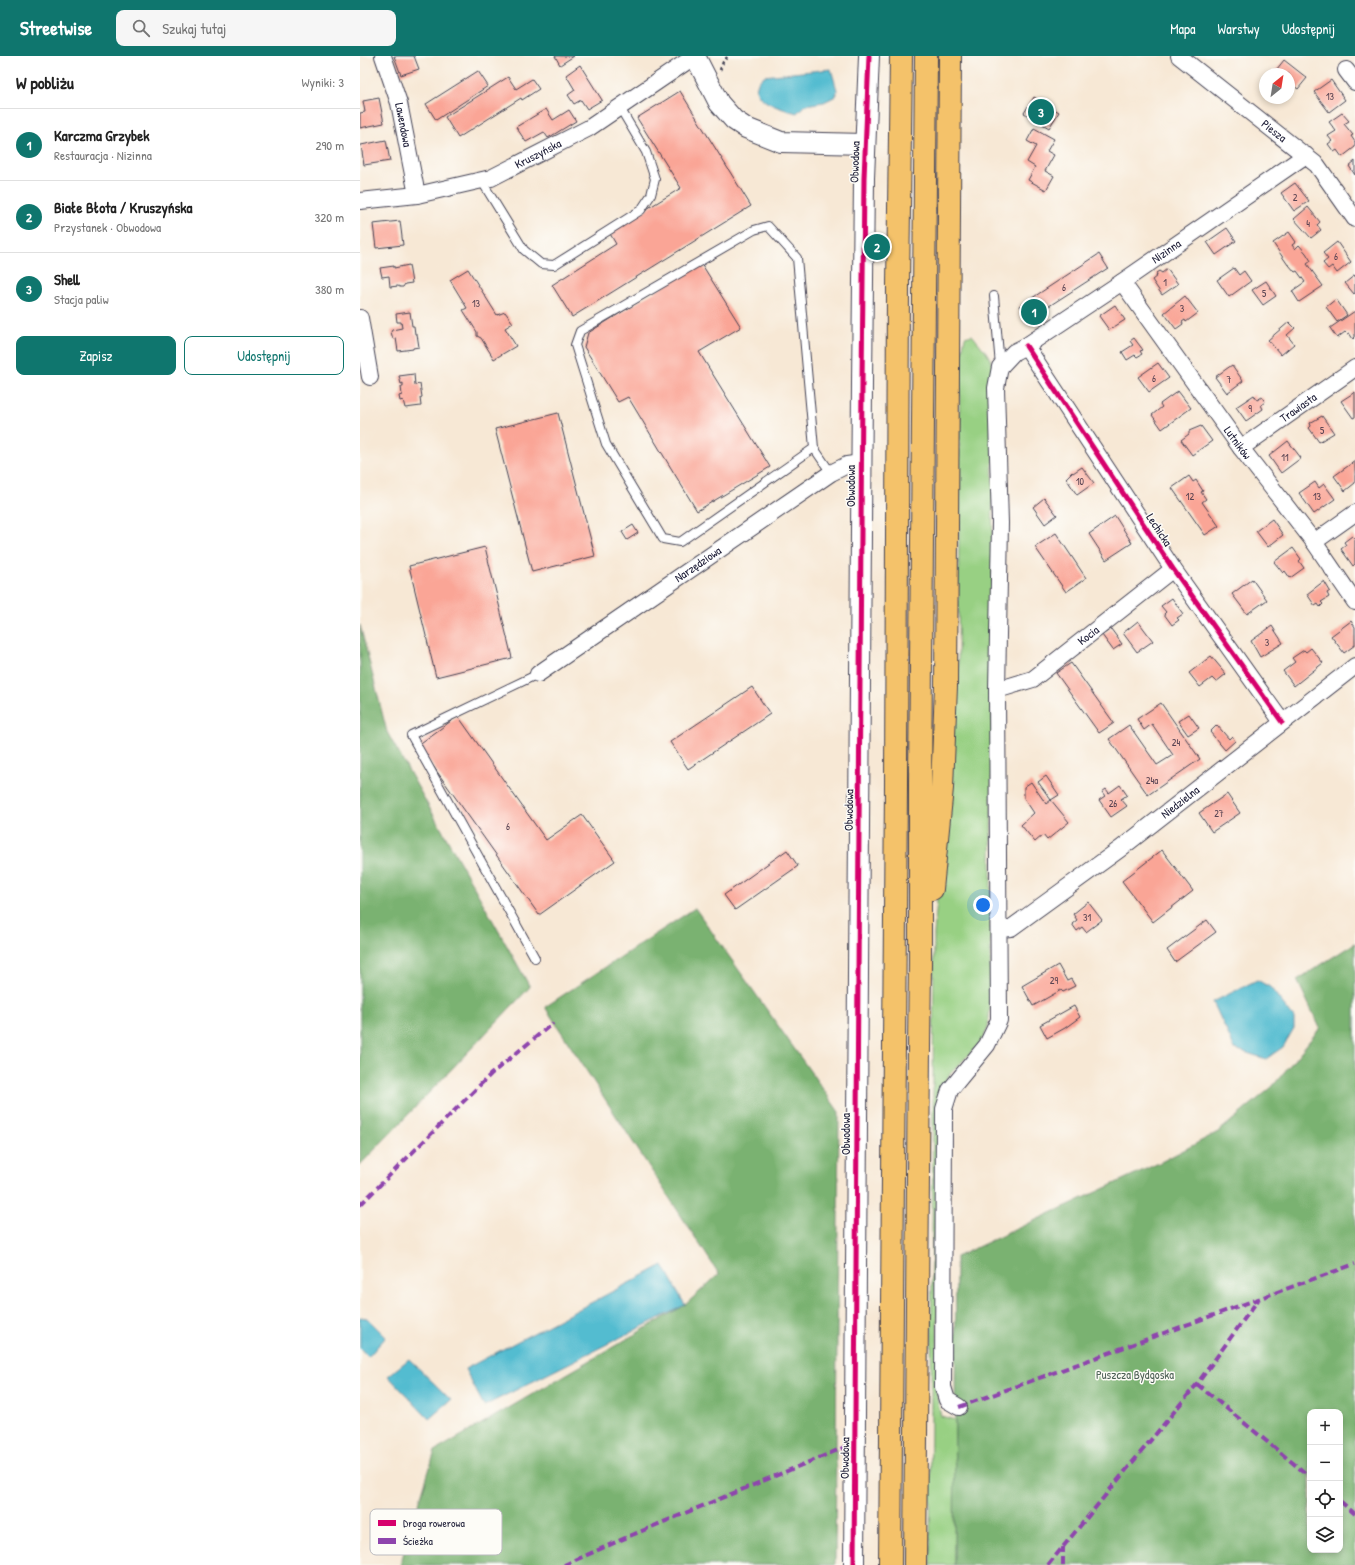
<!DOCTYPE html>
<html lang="pl">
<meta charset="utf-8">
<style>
:root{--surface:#fff;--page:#f6f6f6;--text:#222;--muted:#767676;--line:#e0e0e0;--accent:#0f766e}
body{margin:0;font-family:"Patrick Hand",sans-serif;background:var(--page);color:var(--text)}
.controls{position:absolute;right:12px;bottom:12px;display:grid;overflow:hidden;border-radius:8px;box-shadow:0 2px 6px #0003}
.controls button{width:36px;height:36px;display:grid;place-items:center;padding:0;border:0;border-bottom:1px solid var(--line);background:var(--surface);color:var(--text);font:20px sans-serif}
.compass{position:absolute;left:899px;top:12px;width:36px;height:36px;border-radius:50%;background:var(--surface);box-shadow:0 2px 6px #0003;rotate:30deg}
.you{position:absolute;left:623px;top:849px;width:14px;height:14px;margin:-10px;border:3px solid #fff;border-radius:50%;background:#1a73e8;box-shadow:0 0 0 6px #1a73e833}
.badge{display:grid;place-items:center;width:26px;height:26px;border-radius:50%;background:var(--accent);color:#fff;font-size:13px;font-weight:700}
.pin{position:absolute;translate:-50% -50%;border:2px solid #fff;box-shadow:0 1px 4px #0006}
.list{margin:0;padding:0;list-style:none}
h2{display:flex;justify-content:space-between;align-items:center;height:52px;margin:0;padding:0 16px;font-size:17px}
h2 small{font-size:13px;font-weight:400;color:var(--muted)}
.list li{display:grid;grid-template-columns:26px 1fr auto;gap:12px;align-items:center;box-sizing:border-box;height:72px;padding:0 16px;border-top:1px solid var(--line)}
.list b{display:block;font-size:15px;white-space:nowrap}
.list p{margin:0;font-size:13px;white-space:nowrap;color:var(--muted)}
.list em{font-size:13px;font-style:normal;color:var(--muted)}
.actions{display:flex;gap:8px;padding:12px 16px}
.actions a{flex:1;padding:9px 0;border:1px solid var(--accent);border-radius:8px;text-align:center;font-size:14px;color:var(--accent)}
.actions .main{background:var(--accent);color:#fff}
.icon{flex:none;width:22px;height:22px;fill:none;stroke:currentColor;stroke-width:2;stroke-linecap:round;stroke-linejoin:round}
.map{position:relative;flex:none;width:995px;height:1509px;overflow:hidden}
header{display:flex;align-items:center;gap:24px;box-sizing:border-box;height:56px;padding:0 20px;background:var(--accent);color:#fff}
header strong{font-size:19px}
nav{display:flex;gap:22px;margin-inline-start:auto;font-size:14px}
.search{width:280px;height:36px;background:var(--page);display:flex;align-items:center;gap:10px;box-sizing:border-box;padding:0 14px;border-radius:8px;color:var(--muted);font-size:15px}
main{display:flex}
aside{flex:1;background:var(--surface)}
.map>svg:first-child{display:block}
.green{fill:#98d083;stroke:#5d795f}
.forest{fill:#7ab271;stroke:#4e6a56;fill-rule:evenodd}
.water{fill:#53bcd0;stroke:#3a6f86}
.building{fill:#faa596}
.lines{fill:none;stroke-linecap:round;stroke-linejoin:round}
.service-casing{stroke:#424052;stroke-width:10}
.minor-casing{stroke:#424052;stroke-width:18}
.tertiary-casing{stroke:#424052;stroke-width:22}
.motorway-casing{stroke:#424052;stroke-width:24}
.path{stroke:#424052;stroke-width:2.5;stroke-dasharray:3 3;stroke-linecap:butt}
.service{stroke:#fff;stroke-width:8}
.minor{stroke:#fff;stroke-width:16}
.tertiary{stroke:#fff;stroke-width:20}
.motorway{stroke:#f4c26a;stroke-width:22}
.quiet{stroke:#8e44ad;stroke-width:4;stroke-dasharray:8 4;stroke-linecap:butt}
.cycleway-casing{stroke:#fdfcf7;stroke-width:8}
.cycleway{stroke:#d6006c;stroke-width:5}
.labels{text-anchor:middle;stroke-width:3;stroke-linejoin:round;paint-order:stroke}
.number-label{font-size:10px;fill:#584352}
.street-label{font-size:12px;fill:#22223b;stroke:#fdfcf7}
.park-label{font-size:12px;fill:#4b5f54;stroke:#fdfcf7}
.key{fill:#fdfcf7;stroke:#bbbbbf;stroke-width:1}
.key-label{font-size:11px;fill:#22223b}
</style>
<header>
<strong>Streetwise</strong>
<div class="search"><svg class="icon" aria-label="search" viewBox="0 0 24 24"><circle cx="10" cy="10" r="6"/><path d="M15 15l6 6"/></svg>Szukaj tutaj</div>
<nav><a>Mapa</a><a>Warstwy</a><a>Udostępnij</a></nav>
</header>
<main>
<aside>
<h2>W pobliżu<small>Wyniki: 3</small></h2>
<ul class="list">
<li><span class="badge">1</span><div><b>Karczma Grzybek</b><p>Restauracja · Nizinna</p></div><em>290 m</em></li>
<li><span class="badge">2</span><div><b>Białe Błota / Kruszyńska</b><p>Przystanek · Obwodowa</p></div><em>320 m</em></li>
<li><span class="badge">3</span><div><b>Shell</b><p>Stacja paliw</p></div><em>380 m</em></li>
</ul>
<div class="actions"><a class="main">Zapisz</a><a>Udostępnij</a></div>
</aside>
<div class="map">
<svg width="995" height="1509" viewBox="0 0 995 1509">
<rect width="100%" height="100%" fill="#fdfcf7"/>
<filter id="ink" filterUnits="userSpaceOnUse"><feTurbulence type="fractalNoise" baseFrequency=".025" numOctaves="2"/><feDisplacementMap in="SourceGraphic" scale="8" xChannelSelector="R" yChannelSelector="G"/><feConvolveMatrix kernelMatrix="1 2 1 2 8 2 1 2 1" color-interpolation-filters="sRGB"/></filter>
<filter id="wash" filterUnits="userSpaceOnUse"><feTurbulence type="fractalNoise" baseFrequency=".012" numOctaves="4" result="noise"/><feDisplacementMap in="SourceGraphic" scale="16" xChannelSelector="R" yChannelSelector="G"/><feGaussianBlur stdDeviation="0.9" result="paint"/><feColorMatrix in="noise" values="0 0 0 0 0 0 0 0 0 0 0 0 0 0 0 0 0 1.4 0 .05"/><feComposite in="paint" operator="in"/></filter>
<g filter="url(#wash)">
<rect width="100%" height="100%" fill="#f7e8d5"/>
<path class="green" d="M 612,279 L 626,296 L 633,308 L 632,686 L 630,951 L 628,972 L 621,986 L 589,1019 L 579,1040 L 577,1342 L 581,1360 L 595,1364 L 594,1509 L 570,1509 L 574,878 L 591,682 L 598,621 L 600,306 L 605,281 Z"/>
<g class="forest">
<path d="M 0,569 L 27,676 L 170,931 L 0,1109 Z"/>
<path d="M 335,852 L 479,1056 L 475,1509 L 40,1509 L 75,1395 L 325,1249 L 359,1218 L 185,951 Z"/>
<path d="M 995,887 L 995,1509 L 594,1509 L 596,1201 L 801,1106 L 858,1076 L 912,1031 L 960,972 L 937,924 ZM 950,1356 L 980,1356 L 980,1494 L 950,1494 Z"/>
</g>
<g class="water">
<path d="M 471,13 L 477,34 L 476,40 L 464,46 L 445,49 L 437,57 C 422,53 379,42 404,20 Z"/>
<path d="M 897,924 L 910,931 L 934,962 L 934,972 L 923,991 L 906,1003 L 875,993 L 853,946 Z"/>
<path d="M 303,1209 L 325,1249 L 124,1350 L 105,1313 Z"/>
<path d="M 0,1261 L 7,1262 L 26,1281 L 8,1301 L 0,1292 Z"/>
<path d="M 49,1303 L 91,1344 L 69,1363 L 28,1320 Z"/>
</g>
<g id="blocks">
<g class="building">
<path d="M 34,0 L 54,0 L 59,13 L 41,19 Z"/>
<path d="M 195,0 L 214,0 L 200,9 Z"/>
<path d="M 924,4 L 947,22 L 938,33 L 931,28 L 929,30 L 929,18 L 913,18 Z"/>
<path d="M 220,9 L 242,44 L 227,53 L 221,44 L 214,48 L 208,39 L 215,34 L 206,19 Z"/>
<path d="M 118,15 L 128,30 L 76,64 L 66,48 Z"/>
<path d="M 148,21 L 156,33 L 172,23 L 179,33 L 162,44 L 161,42 L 98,82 L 85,61 Z"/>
<path d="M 971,24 L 985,44 L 969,56 L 954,36 Z"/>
<path d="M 320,35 L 391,150 L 212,261 L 192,229 L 256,188 L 249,176 L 321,132 L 277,62 Z"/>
<path d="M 674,41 L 699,56 L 689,72 L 664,57 Z"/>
<path d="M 19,42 L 24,67 L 0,72 L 0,57 L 5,56 L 3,45 Z"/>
<path d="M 186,53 L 193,64 L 209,54 L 216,65 L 188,82 L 184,76 L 166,86 L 156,71 Z"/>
<path d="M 982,57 L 989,65 L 984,68 L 993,79 L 991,80 L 995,86 L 995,91 L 982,101 L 977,94 L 974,96 L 968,88 L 972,85 L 968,80 L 976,75 L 969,66 Z"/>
<path d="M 674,72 L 694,83 L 687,95 L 694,99 L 685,115 L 694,120 L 686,134 L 668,124 L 675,111 L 667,106 L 676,90 L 667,85 Z"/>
<path d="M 26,84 L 30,105 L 4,109 L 1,89 Z"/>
<path d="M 995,105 L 995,119 L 989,110 Z"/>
<path d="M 935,127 L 949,145 L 934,155 L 921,137 Z"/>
<path d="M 948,151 L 960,166 L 957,169 L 961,174 L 951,182 L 934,163 Z"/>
<path d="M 40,165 L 43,189 L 16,192 L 13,168 Z"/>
<path d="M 867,172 L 876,185 L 856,199 L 847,186 Z"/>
<path d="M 929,176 L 936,186 L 932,189 L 935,193 L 939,189 L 946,197 L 951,205 L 947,208 L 963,230 L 939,246 L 932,235 L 945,226 L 937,215 L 935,216 L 929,209 L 928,209 L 913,187 Z"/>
<path d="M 977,186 L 991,206 L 977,217 L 972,210 L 968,213 L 963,207 L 968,203 L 963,197 Z"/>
<path d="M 739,198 L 748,212 L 669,263 L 660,250 Z"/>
<path d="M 341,207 L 381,271 L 339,296 L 410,411 L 337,455 L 268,341 L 258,346 L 224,291 L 228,277 Z"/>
<path d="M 49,209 L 52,227 L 45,228 L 43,231 L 40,231 L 38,230 L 30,231 L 29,220 L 22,221 L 20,212 L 34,210 L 34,212 Z"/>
<path d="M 874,212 L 879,219 L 884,215 L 891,225 L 869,241 L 857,224 Z"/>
<path d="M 108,213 L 137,259 L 145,256 L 153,267 L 145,272 L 156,290 L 134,303 L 121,282 L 117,280 L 117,276 L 103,254 L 107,252 L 90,224 Z"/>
<path d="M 807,213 L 818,228 L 802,239 L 792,224 L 797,220 L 796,217 L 799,215 L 802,217 Z"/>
<path d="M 995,219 L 995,237 L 994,238 L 985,227 Z"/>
<path d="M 906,225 L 916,240 L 903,249 L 892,234 Z"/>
<path d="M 825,240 L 838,257 L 826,266 L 825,264 L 822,266 L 823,268 L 816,273 L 804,257 Z"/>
<path d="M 976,243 L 987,259 L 977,266 L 966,251 Z"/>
<path d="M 755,249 L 765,264 L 749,274 L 739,260 Z"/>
<path d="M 995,255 L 995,281 L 993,283 L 989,277 L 987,278 L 985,276 L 977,282 L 970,272 Z"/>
<path d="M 50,256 L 52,270 L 54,270 L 55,278 L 57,278 L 59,291 L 53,292 L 53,293 L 38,295 L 36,282 L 33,283 L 31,276 L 32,274 L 42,272 L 41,266 L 37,266 L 36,258 Z"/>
<path d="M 929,266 L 935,272 L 927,279 L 934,288 L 921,299 L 908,284 Z"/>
<path d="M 774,282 L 783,294 L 780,295 L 782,298 L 777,301 L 775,299 L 767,304 L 762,296 L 773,289 L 770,285 Z"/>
<path d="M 798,307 L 809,322 L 789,336 L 778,321 Z"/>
<path d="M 872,309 L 883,325 L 867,337 L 855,321 Z"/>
<path d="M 54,318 L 55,329 L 60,328 L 62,341 L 60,342 L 61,350 L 45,352 L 43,344 L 40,345 L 39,340 L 42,339 L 41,331 L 43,331 L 43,327 L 41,328 L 39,320 Z"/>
<path d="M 818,335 L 831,352 L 802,373 L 792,359 L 802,351 L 800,348 Z"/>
<path d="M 995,336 L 995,361 L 993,362 L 981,345 Z"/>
<path d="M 894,339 L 897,344 L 902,341 L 905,346 L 901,349 L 903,353 L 886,365 L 876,351 Z"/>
<path d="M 198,357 L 235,500 L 172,516 L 135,373 Z"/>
<path d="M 962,360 L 974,377 L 959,386 L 949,372 L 951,370 L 950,367 Z"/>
<path d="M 841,370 L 852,385 L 832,399 L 821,384 L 829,378 L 829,375 Z"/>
<path d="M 928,385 L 941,402 L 921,417 L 909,400 Z"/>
<path d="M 995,405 L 995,427 L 985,435 L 974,420 Z"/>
<path d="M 722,411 L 734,427 L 717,439 L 706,422 L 712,416 L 713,417 Z"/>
<path d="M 829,420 L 833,426 L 836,424 L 843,435 L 841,436 L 846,443 L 842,446 L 859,470 L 845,479 L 812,432 Z"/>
<path d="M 955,426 L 959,432 L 964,428 L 975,443 L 954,458 L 939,437 Z"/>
<path d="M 684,442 L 697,459 L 685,468 L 673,451 Z"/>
<path d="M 755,460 L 772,487 L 746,504 L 729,478 Z"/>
<path d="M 912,463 L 923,479 L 908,491 L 896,475 Z"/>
<path d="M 273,469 L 278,477 L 267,484 L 262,476 Z"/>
<path d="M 696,477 L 726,522 L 706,536 L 675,491 Z"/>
<path d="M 992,480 L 995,483 L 995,508 L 993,510 L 981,493 L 986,489 L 984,486 Z"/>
<path d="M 125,491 L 152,602 L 76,621 L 49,510 Z"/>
<path d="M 933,492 L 941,503 L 939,505 L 944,512 L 930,522 L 925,515 L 923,517 L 914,506 Z"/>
<path d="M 892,523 L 907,544 L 887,558 L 872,538 Z"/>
<path d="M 964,525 L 970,535 L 967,537 L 969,541 L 961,546 L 963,548 L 960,551 L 958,548 L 955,550 L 947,538 Z"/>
<path d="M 812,542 L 823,558 L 817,562 L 819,564 L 812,569 L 804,558 L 806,556 L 801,550 Z"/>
<path d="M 778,565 L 793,585 L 777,596 L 763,577 Z"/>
<path d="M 991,565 L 995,571 L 995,589 L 984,597 L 971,580 Z"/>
<path d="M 912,570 L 923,587 L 900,601 L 891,585 Z"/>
<path d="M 751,573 L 762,588 L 753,594 L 742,579 Z"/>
<path d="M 951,592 L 963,607 L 934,630 L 923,615 L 935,606 L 932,602 L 944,594 L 946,596 Z"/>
<path d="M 851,600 L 866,618 L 856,626 L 852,622 L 840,631 L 829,617 Z"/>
<path d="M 711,607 L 754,667 L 739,677 L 696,617 Z"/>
<path d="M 392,631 L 410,658 L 328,713 L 310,686 Z"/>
<path d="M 801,647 L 840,703 L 788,739 L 749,683 L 769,669 L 797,709 L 813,699 L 792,668 L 784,674 L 777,663 Z"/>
<path d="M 829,658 L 839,672 L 828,679 L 818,665 Z"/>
<path d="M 98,660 L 186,784 L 222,759 L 255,805 L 179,859 L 58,689 Z"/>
<path d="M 857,669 L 869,683 L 872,680 L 875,685 L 865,694 L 850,676 Z"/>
<path d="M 686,720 L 699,739 L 691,744 L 709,766 L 687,784 L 683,779 L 675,786 L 661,769 L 674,757 L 664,742 L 664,731 L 671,726 L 686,748 L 691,744 L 678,726 Z"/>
<path d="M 760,729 L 767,739 L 761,743 L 767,750 L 751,761 L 739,744 L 745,740 L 742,736 L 746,733 L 749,737 Z"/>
<path d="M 867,738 L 880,757 L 852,776 L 839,757 Z"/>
<path d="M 427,794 L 438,810 L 375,854 L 364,839 Z"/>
<path d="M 802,794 L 833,835 L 793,866 L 762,825 Z"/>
<path d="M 728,846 L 742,864 L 726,876 L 722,871 L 717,875 L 712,868 L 717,864 L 713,858 Z"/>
<path d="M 847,864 L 856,876 L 815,906 L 807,894 Z"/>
<path d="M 698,909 L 707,925 L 711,923 L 715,930 L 703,936 L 701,934 L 673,950 L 662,930 Z"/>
<path d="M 714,950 L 720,961 L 705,972 L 687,982 L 680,969 Z"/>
</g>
</g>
</g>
<g filter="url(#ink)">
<use href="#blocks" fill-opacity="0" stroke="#424052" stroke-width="1"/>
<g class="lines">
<defs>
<g id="service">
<path d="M 121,124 L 164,194 L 181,208 L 194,209 L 281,154 L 291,139 L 295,123 L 286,96 L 260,52"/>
<path d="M 634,240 L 640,310"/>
<path d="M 454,392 L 320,486 L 303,483 L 246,388 L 215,289 L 220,275 L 394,174 L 408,170 L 437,202 L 454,392 L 471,417"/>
<path d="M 175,902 L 51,679 L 178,618"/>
</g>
<g id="minor">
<path id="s1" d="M 23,0 L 39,47 L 57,139"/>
<path id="s2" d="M 819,0 L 957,109 L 995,163"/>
<path d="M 986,14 L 995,26"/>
<path id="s3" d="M 0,145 L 57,139 L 131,122 L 229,72 L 335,0"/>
<path id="s4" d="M 762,226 L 881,392 L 954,486 L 995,546"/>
<path d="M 0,262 L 10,321"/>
<path d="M 666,290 L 813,513 L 922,666"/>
<path id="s5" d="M 881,392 L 995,312"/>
<path d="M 954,486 L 995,457"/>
<path id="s6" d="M 178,618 L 471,417 L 487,409 L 501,407"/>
<path id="s7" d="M 637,634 L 673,623 L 813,513"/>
<path id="s8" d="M 640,873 L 651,872 L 760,793 L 995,610"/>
<path id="s9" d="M 599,1351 L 587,1344 L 583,1331 L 584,1053 L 590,1034 L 627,989 L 639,964 L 637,634 L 640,467 L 636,332 L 640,311 L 654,296 L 666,290 L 762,226 L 946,99"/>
</g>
<g id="tertiary">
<path d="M 335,0 L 359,47 L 374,64 L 386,72 L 421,86 L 505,88"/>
<path d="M 494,1509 L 502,327 L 504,122 L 509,0"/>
</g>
<g id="motorway">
<path d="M 572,833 L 582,732 L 586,630 L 590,0"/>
<path d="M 530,1509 L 536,729 L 538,230 L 541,0"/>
<path d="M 555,1509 L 559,991 L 560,907 L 560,729 L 566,0"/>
</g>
</defs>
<use href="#service" class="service-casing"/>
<use href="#minor" class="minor-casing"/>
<use href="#tertiary" class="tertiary-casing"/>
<use href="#motorway" class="motorway-casing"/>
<path class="path" d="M 360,14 L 363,6 L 368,0"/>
<use href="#service" class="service"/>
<use href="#minor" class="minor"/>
<use href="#tertiary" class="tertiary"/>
<use href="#motorway" class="motorway"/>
<g class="quiet">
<path d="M 0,1149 L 131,1018 L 193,967"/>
<path d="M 837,1328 L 950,1421"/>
<path d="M 599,1351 L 995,1208"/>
<path d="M 980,1445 L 995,1458"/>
<path d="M 204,1509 L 272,1479 L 495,1387"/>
<path d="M 688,1509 L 837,1328 L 898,1244"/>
<path d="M 703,1509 L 703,1491"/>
</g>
<defs>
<g id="cycleway">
<path d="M 666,290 L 813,513 L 922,666"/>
<path d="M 494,1509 L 502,327 L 504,122 L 509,0"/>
</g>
</defs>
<use href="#cycleway" class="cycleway-casing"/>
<use href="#cycleway" class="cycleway"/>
</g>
</g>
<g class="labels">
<g class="number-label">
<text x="970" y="44">13</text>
<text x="935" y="145">2</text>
<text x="948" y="171">4</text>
<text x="976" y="204">6</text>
<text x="805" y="230">1</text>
<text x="704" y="235">6</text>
<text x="904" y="241">5</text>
<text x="116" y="251">13</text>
<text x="822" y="256">3</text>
<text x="794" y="326">6</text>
<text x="869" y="327">7</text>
<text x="890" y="356">9</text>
<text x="962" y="378">5</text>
<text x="925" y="405">11</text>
<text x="720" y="429">10</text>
<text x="830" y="444">12</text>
<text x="957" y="444">13</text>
<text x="907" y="590">3</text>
<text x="816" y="690">24</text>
<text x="792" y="728">24a</text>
<text x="753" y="751">26</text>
<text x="859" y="761">27</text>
<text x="148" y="774">6</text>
<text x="727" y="865">31</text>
<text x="694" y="928">29</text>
</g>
<g class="street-label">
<text dy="4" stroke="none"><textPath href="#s1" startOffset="72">Lawendowa</textPath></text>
<text dy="4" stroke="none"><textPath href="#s2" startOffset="121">Piesza</textPath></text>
<text dy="4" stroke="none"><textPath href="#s3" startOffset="186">Kruszyńska</textPath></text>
<text transform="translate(495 106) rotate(-88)" y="4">Obwodowa</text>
<text dy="4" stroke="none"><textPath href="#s9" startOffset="1268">Nizinna</textPath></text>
<text dy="4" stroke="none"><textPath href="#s5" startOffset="70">Trawiasta</textPath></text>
<text dy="4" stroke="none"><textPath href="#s4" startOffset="198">Lutników</textPath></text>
<text transform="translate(491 430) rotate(-90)" y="4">Obwodowa</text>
<text transform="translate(799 474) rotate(57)" y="4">Lechicka</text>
<text dy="4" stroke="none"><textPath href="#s6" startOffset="194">Narzędziowa</textPath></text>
<text dy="4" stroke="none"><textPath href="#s7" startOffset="108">Kocia</textPath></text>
<text dy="4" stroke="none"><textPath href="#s8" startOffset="222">Niedzielna</textPath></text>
<text transform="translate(489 754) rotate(-89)" y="4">Obwodowa</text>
<text transform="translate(486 1078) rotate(-90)" y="4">Obwodowa</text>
<text transform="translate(485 1402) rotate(-89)" y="4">Obwodowa</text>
</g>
<g class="park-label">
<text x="775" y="1323">Puszcza Bydgoska</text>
</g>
</g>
<rect x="10" y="1453" width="132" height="46" rx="6" class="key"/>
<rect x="18" y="1464" width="18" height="6" fill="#d6006c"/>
<rect x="18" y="1482" width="18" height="6" fill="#8e44ad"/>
<g class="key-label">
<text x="43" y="1471">Droga rowerowa</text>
<text x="43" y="1489">Ścieżka</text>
</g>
</svg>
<div class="controls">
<button>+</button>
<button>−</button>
<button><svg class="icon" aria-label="locate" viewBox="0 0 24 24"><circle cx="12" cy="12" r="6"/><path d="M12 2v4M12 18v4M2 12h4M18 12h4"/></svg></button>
<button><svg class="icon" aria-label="layers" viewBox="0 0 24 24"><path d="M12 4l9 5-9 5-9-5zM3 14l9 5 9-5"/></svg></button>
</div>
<svg class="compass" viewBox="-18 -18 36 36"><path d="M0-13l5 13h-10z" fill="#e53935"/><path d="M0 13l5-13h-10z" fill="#767676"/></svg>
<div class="you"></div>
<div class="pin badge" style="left:674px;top:256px">1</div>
<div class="pin badge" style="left:517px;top:191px">2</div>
<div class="pin badge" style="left:681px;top:56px">3</div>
</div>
</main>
